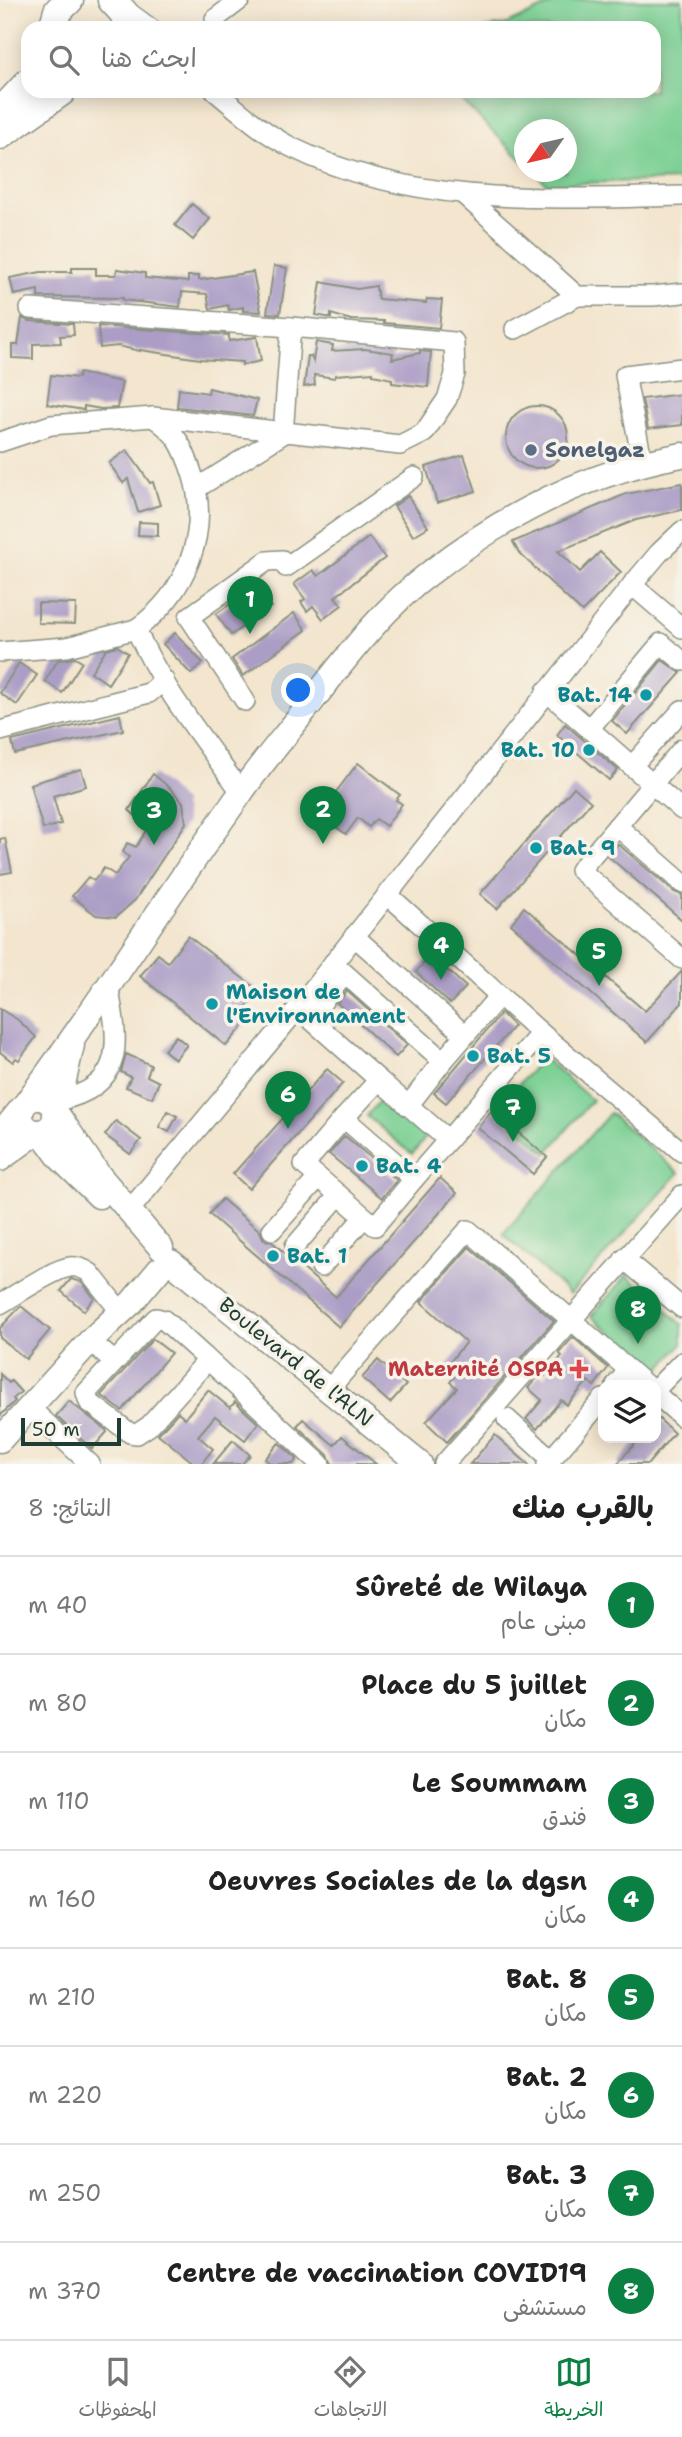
<!DOCTYPE html>
<html lang="ar">
<meta charset="utf-8">
<style>
:root{--surface:#fff;--page:#f2f2f2;--text:#222;--muted:#767676;--line:#e0e0e0;--accent:#0b8043}
body{margin:0;font-family:"Shantell Sans","Playpen Sans Arabic",sans-serif;background:var(--page);color:var(--text);direction:rtl}
.controls{position:absolute;right:21px;bottom:21px;display:grid;overflow:hidden;border-radius:14px;box-shadow:0 4px 18px #0003}
.controls button{width:63px;height:63px;display:grid;place-items:center;padding:0;border:0;border-bottom:2px solid var(--line);background:var(--surface);color:var(--text);font:35px sans-serif}
.compass{position:absolute;left:514px;top:119px;width:63px;height:63px;border-radius:50%;background:var(--surface);box-shadow:0 4px 18px #0003;rotate:236deg}
.scale{position:absolute;left:21px;bottom:18px;width:100px;box-sizing:border-box;padding-left:7px;border:4px solid #1f3d34;border-top:0;font-size:19px;line-height:24px;white-space:nowrap;color:#1f3d34;-webkit-text-stroke:5px #f7f3e8;paint-order:stroke}
.you{position:absolute;left:299px;top:691px;width:24px;height:24px;margin:-18px;border:5px solid #fff;border-radius:50%;background:#1a73e8;box-shadow:0 0 0 10px #1a73e833}
.badge{display:grid;place-items:center;width:46px;height:46px;border-radius:50%;background:var(--accent);color:#fff;font-size:23px;font-weight:700}
.pin{position:absolute;translate:-50% -58px;filter:drop-shadow(0 2px 4px #0008)}
.pin::after{content:'';position:absolute;top:37px;width:24px;height:21px;background:inherit;clip-path:polygon(0 0,100% 0,50% 100%)}
.list{margin:0;padding:0;list-style:none}
h2{display:flex;justify-content:space-between;align-items:center;height:91px;margin:0;padding:0 28px;font-size:30px}
h2 small{font-size:23px;font-weight:400;color:var(--muted)}
.list li{display:grid;grid-template-columns:46px 1fr auto;gap:21px;align-items:center;box-sizing:border-box;height:98px;padding:0 28px;border-top:2px solid var(--line)}
.list b{display:block;font-size:26px;white-space:nowrap}
.list p{margin:0;font-size:23px;white-space:nowrap;color:var(--muted)}
.list em{font-size:23px;font-style:normal;color:var(--muted)}
.icon{flex:none;width:38px;height:38px;fill:none;stroke:currentColor;stroke-width:2;stroke-linecap:round;stroke-linejoin:round}
.map{position:relative;flex:none;width:682px;height:1464px;overflow:hidden;direction:ltr}
.search{position:absolute;background:var(--surface);box-shadow:0 4px 18px #0003;left:21px;right:21px;top:21px;height:77px;display:flex;align-items:center;gap:18px;box-sizing:border-box;padding:0 24px;border-radius:21px;color:var(--muted);font-size:26px}
.sheet{height:875px;background:var(--surface)}
nav{display:flex;justify-content:space-around;align-items:center;box-sizing:border-box;height:98px;border-top:2px solid var(--line);background:var(--surface);font-size:19px;color:var(--muted)}
nav a{display:grid;justify-items:center;gap:4px}
nav .on{color:var(--accent)}
.map>svg:first-child{display:block}
.green{fill:#7bd094;stroke:#4d8664;stroke-width:2}
.building{fill:#ab9dc6}
.lines{fill:none;stroke-linecap:round;stroke-linejoin:round}
.minor-casing{stroke:#899181;stroke-width:22}
.major-casing{stroke:#899181;stroke-width:27}
.highway-casing{stroke:#899181;stroke-width:31}
.minor{stroke:#fff;stroke-width:19}
.major{stroke:#fff;stroke-width:24}
.highway{stroke:#fff;stroke-width:28}
.service-dot{fill:#5c6f8a;stroke:#f7f3e8;stroke-width:2.5}
.culture-dot{fill:#0f9aa8;stroke:#f7f3e8;stroke-width:2.5}
.health-dot{fill:#e0444e;stroke:#f7f3e8;stroke-width:2.5}
.labels{text-anchor:middle;stroke-width:7;stroke-linejoin:round;paint-order:stroke}
.service-label{font-size:21px;font-weight:bold;fill:#4e5e75;stroke:#f7f3e8;text-anchor:start}
.culture-label{font-size:21px;font-weight:bold;fill:#0d838f;stroke:#f7f3e8;text-anchor:start}
.street-label{font-size:21px;fill:#1f3d34;stroke:#f7f3e8}
.health-label{font-size:21px;font-weight:bold;fill:#be3a42;stroke:#f7f3e8;text-anchor:end}
</style>
<div class="map">
<svg width="682" height="1464" viewBox="0 0 682 1464">
<rect width="100%" height="100%" fill="#f7f3e8"/>
<filter id="ink" filterUnits="userSpaceOnUse"><feTurbulence type="fractalNoise" baseFrequency=".0143" numOctaves="2"/><feDisplacementMap in="SourceGraphic" scale="14" xChannelSelector="R" yChannelSelector="G"/><feConvolveMatrix kernelMatrix="1 2 1 2 8 2 1 2 1" color-interpolation-filters="sRGB"/></filter>
<filter id="wash" filterUnits="userSpaceOnUse"><feTurbulence type="fractalNoise" baseFrequency=".00686" numOctaves="4" result="noise"/><feDisplacementMap in="SourceGraphic" scale="28" xChannelSelector="R" yChannelSelector="G"/><feGaussianBlur stdDeviation="1.57" result="paint"/><feColorMatrix in="noise" values="0 0 0 0 0 0 0 0 0 0 0 0 0 0 0 0 0 1.4 0 .05"/><feComposite in="paint" operator="in"/></filter>
<g filter="url(#wash)">
<rect width="100%" height="100%" fill="#f3e5ce"/>
<g class="green">
<path d="M 561,0 L 682,0 L 682,180 L 547,184 L 534,172 L 566,172 L 566,130 L 524,130 L 524,162 L 455,94 L 455,91 L 654,91 L 654,28 L 485,28 L 505,25 Z"/>
<path d="M 543,1057 L 592,1100 L 547,1153 L 496,1110 Z"/>
<path d="M 382,1097 L 428,1135 L 412,1154 L 367,1116 Z"/>
<path d="M 610,1113 L 679,1173 L 570,1294 L 503,1234 Z"/>
<path d="M 627,1275 L 682,1324 L 682,1344 L 656,1373 L 591,1316 Z"/>
</g>
<g id="blocks">
<g class="building">
<path d="M 192,204 L 210,219 L 193,240 L 175,225 Z"/>
<path d="M 274,266 L 287,268 L 280,314 L 267,313 Z"/>
<path d="M 72,268 L 96,268 L 96,275 L 116,275 L 117,269 L 145,273 L 145,278 L 188,282 L 188,276 L 199,276 L 199,280 L 253,272 L 261,312 L 243,311 L 243,307 L 229,310 L 228,305 L 210,309 L 207,294 L 182,292 L 180,307 L 123,300 L 123,298 L 38,297 L 38,290 L 14,295 L 10,278 L 41,272 L 72,272 Z"/>
<path d="M 321,282 L 357,289 L 376,286 L 378,299 L 426,303 L 427,299 L 442,300 L 439,328 L 384,323 L 384,321 L 351,320 L 331,314 L 331,318 L 316,315 Z"/>
<path d="M 22,318 L 29,321 L 73,324 L 74,335 L 60,336 L 61,343 L 33,344 L 33,359 L 12,358 L 12,345 L 18,345 Z"/>
<path d="M 98,326 L 229,335 L 229,341 L 257,337 L 261,361 L 242,365 L 242,362 L 200,359 L 140,350 L 140,351 L 118,346 L 100,348 Z"/>
<path d="M 316,342 L 333,345 L 332,351 L 365,349 L 393,353 L 392,359 L 420,353 L 420,351 L 431,352 L 428,387 L 392,383 L 392,379 L 373,375 L 373,372 L 336,375 L 335,378 L 314,375 L 315,385 L 304,387 L 308,356 L 311,356 L 313,361 Z"/>
<path d="M 79,373 L 122,382 L 117,408 L 101,409 L 84,406 L 84,410 L 47,404 L 51,375 L 78,378 Z"/>
<path d="M 209,388 L 257,400 L 253,416 L 177,407 L 179,389 L 208,393 Z"/>
<path d="M 682,394 L 682,425 L 648,429 L 642,399 Z"/>
<circle cx="537" cy="437" r="31"/>
<path d="M 127,450 L 150,483 L 153,482 L 160,505 L 138,512 L 128,479 L 123,483 L 109,463 Z"/>
<path d="M 464,455 L 476,491 L 437,503 L 426,467 Z"/>
<path d="M 682,483 L 682,510 L 636,520 L 558,551 L 580,572 L 600,552 L 621,572 L 582,612 L 519,553 L 513,542 L 626,494 Z"/>
<path d="M 408,496 L 428,527 L 413,536 L 394,506 Z"/>
<path d="M 139,522 L 158,523 L 158,536 L 138,535 Z"/>
<path d="M 369,537 L 385,558 L 335,597 L 342,605 L 323,619 L 313,606 L 307,611 L 301,602 L 305,599 L 294,584 L 313,570 L 318,576 Z"/>
<path d="M 256,586 L 271,607 L 231,635 L 216,614 Z"/>
<path d="M 38,603 L 76,604 L 75,624 L 38,623 Z"/>
<path d="M 294,613 L 306,630 L 243,676 L 232,659 Z"/>
<path d="M 175,633 L 203,663 L 191,674 L 163,644 Z"/>
<path d="M 117,646 L 128,653 L 108,684 L 91,672 L 106,649 Z"/>
<path d="M 75,658 L 82,662 L 62,693 L 45,681 L 58,660 Z"/>
<path d="M 662,660 L 681,673 L 627,734 L 612,721 Z"/>
<path d="M 19,663 L 37,675 L 17,705 L 0,693 Z"/>
<path d="M 120,715 L 123,730 L 15,754 L 12,741 Z"/>
<path d="M 565,724 L 618,770 L 609,780 L 557,735 Z"/>
<path d="M 358,763 L 400,795 L 396,800 L 402,804 L 386,826 L 376,819 L 369,827 L 358,818 L 346,834 L 329,822 L 343,804 L 333,796 Z"/>
<path d="M 81,769 L 86,786 L 53,796 L 61,824 L 43,829 L 30,784 Z"/>
<path d="M 153,774 L 170,788 L 183,802 L 186,823 L 135,900 L 116,917 L 96,915 L 72,896 L 88,877 L 94,881 L 104,868 L 115,875 L 129,857 L 123,852 L 127,843 L 136,847 L 148,827 L 129,810 Z"/>
<path d="M 574,787 L 591,802 L 497,909 L 480,894 Z"/>
<path d="M 5,838 L 12,872 L 0,874 L 0,839 Z"/>
<path d="M 618,844 L 674,892 L 682,895 L 682,920 L 608,856 Z"/>
<path d="M 524,907 L 645,1011 L 682,971 L 682,1003 L 647,1042 L 511,924 Z"/>
<path d="M 188,936 L 258,990 L 239,1018 L 245,1024 L 226,1046 L 140,976 L 158,954 L 168,962 Z"/>
<path d="M 431,955 L 466,987 L 450,1004 L 416,972 Z"/>
<path d="M 347,991 L 407,1045 L 396,1057 L 337,1003 Z"/>
<path d="M 0,1009 L 18,1020 L 36,1037 L 19,1060 L 16,1058 L 13,1062 L 0,1052 Z"/>
<path d="M 501,1013 L 514,1026 L 446,1103 L 434,1093 Z"/>
<path d="M 176,1036 L 187,1045 L 175,1059 L 164,1050 Z"/>
<path d="M 126,1054 L 151,1065 L 147,1076 L 159,1082 L 152,1098 L 126,1087 L 131,1077 L 121,1072 Z"/>
<path d="M 327,1069 L 343,1083 L 249,1189 L 233,1174 Z"/>
<path d="M 492,1110 L 547,1157 L 533,1174 L 478,1128 Z"/>
<path d="M 167,1111 L 177,1116 L 169,1132 L 159,1127 Z"/>
<path d="M 116,1121 L 141,1140 L 130,1154 L 105,1135 Z"/>
<path d="M 345,1136 L 397,1180 L 382,1198 L 329,1154 Z"/>
<path d="M 440,1178 L 457,1193 L 339,1327 L 209,1214 L 222,1199 L 260,1231 L 264,1240 L 272,1242 L 336,1297 Z"/>
<path d="M 469,1247 L 554,1321 L 447,1442 L 426,1422 L 457,1388 L 450,1382 L 454,1377 L 444,1369 L 466,1342 L 421,1302 Z"/>
<path d="M 71,1279 L 82,1282 L 94,1298 L 84,1311 L 61,1291 Z"/>
<path d="M 21,1306 L 50,1330 L 26,1359 L 0,1338 L 0,1328 Z"/>
<path d="M 573,1337 L 608,1368 L 594,1386 L 588,1381 L 567,1405 L 561,1400 L 537,1429 L 526,1419 L 542,1400 L 528,1388 L 540,1374 L 544,1377 L 562,1356 L 559,1353 Z"/>
<path d="M 153,1339 L 171,1353 L 122,1411 L 101,1395 Z"/>
<path d="M 378,1360 L 406,1385 L 390,1403 L 362,1378 Z"/>
<path d="M 0,1374 L 9,1383 L 11,1381 L 21,1392 L 13,1399 L 15,1401 L 0,1416 Z"/>
<path d="M 208,1390 L 230,1408 L 235,1402 L 258,1423 L 245,1440 L 215,1416 L 198,1436 L 213,1449 L 201,1464 L 195,1464 L 158,1434 L 178,1412 L 185,1418 Z"/>
<path d="M 69,1401 L 106,1430 L 107,1432 L 92,1449 L 56,1416 Z"/>
<path d="M 656,1416 L 674,1433 L 648,1464 L 617,1464 L 640,1438 L 656,1438 Z"/>
<path d="M 303,1419 L 334,1445 L 342,1436 L 376,1464 L 332,1464 L 328,1455 L 297,1426 Z"/>
<path d="M 495,1435 L 528,1464 L 470,1464 Z"/>
<path d="M 233,1440 L 250,1455 L 242,1464 L 213,1464 Z"/>
<path d="M 279,1443 L 297,1459 L 293,1464 L 271,1464 L 265,1459 Z"/>
</g>
</g>
</g>
<g filter="url(#ink)">
<use href="#blocks" fill-opacity="0" stroke="#899181" stroke-width="2"/>
<g class="lines">
<defs>
<g id="minor">
<path d="M 120,6 L 150,28"/>
<path d="M 215,19 L 240,0"/>
<path d="M 215,91 C 240,112 263,133 293,148 C 413,207 552,199 682,196"/>
<path d="M 463,194 L 577,296 L 653,296 L 682,293"/>
<path d="M 515,329 L 577,296"/>
<path d="M 153,417 C 177,433 183,446 192,473 C 211,532 186,594 136,629 C 161,687 204,740 241,792"/>
<path d="M 0,442 L 51,425 L 153,417 L 400,445 L 424,433 L 447,399 L 455,374 L 454,342 L 291,327 L 30,309"/>
<path d="M 643,464 L 625,375 L 682,368"/>
<path d="M 197,488 L 283,434 L 291,327"/>
<path d="M 632,585 L 682,628"/>
<path d="M 0,652 L 67,647 L 136,629"/>
<path d="M 546,691 L 682,810"/>
<path d="M 245,701 L 189,617 L 267,561 L 282,560 L 286,567 L 414,477"/>
<path d="M 589,729 L 661,643 L 682,661"/>
<path d="M 0,731 L 149,693 L 164,680"/>
<path d="M 682,749 L 580,870 L 682,959"/>
<path d="M 632,766 L 682,710"/>
<path d="M 617,826 L 682,883"/>
<path d="M 387,894 L 541,1033 L 682,1152"/>
<path d="M 354,936 L 465,1035"/>
<path d="M 333,963 L 443,1061 L 499,996"/>
<path d="M 298,1008 L 379,1080 L 344,1118 L 414,1179 L 541,1033"/>
<path d="M 309,1018 L 345,974"/>
<path d="M 379,1080 L 448,1140"/>
<path d="M 57,1101 C 127,1087 119,1042 108,985"/>
<path d="M 408,1106 L 443,1061"/>
<path d="M 344,1118 L 304,1165 L 375,1226 L 414,1179"/>
<path d="M 129,1211 L 298,1008 L 632,585 L 659,553 L 682,531"/>
<path d="M 272,1230 L 318,1178"/>
<path d="M 295,1246 L 339,1195"/>
<path d="M 624,1259 L 682,1308"/>
<path d="M 321,1267 L 364,1217"/>
<path d="M 0,1304 C 16,1295 53,1269 70,1267 C 77,1266 84,1269 90,1273 L 120,1311"/>
<path d="M 156,1318 L 164,1320 L 205,1357 L 206,1362 L 149,1426 L 137,1434 L 130,1433 L 89,1402 L 86,1393 Z"/>
<path d="M 90,1341 L 115,1362"/>
<path d="M 205,1357 L 320,1464"/>
<path d="M 616,1385 L 629,1370"/>
<path d="M 329,1389 L 468,1230 L 646,1385"/>
<path d="M 656,1389 L 682,1362"/>
<path d="M 656,1394 L 682,1417"/>
<path d="M 29,1407 L 90,1464"/>
<path d="M 507,1419 L 551,1459"/>
<path d="M 444,1464 L 682,1195"/>
<path d="M 547,1464 L 603,1399"/>
</g>
<g id="major">
<circle cx="38" cy="1115" r="17"/>
<path d="M 29,1099 C 102,1000 168,895 240,794 C 259,766 281,741 302,714 C 341,665 379,611 430,573 C 504,515 589,472 682,455"/>
<path d="M 54,1107 L 61,1093 L 72,1045"/>
<path d="M 55,1111 L 98,1174 L 161,1248"/>
<path d="M 41,1132 L 60,1158 L 99,1196"/>
<path d="M 0,1135 L 22,1108"/>
<path d="M 0,1159 L 37,1132"/>
<path d="M 171,1262 L 420,1464"/>
<path d="M 0,1440 L 90,1341 L 132,1302 L 159,1270"/>
</g>
<g id="highway">
<path d="M 112,0 L 124,13 L 128,28"/>
<path d="M 53,28 L 58,11 L 69,0"/>
<path d="M 0,113 L 28,83"/>
<path d="M 0,135 L 62,91"/>
</g>
</defs>
<use href="#minor" class="minor-casing"/>
<use href="#major" class="major-casing"/>
<use href="#highway" class="highway-casing"/>
<use href="#minor" class="minor"/>
<use href="#major" class="major"/>
<use href="#highway" class="highway"/>
</g>
</g>
<circle class="service-dot" cx="531" cy="450" r="7"/>
<g class="culture-dot">
<circle cx="646" cy="695" r="7"/>
<circle cx="589" cy="750" r="7"/>
<circle cx="536" cy="848" r="7"/>
<circle cx="212" cy="1004" r="7"/>
<circle cx="473" cy="1056" r="7"/>
<circle cx="362" cy="1166" r="7"/>
<circle cx="273" cy="1256" r="7"/>
</g>
<path class="health-dot" d="M575.5 1358.5h7v7h7v7h-7v7h-7v-7h-7v-7h7z"/>
<g class="labels">
<g class="service-label">
<text x="545" y="457">Sonelgaz</text>
</g>
<g class="culture-label">
<text x="632" y="702" text-anchor="end">Bat. 14</text>
<text x="575" y="757" text-anchor="end">Bat. 10</text>
<text x="550" y="855">Bat. 9</text>
<text x="226" y="999">Maison de<tspan x="226" dy="24">l'Environnament</tspan></text>
<text x="487" y="1063">Bat. 5</text>
<text x="376" y="1173">Bat. 4</text>
<text x="287" y="1263">Bat. 1</text>
</g>
<g class="street-label">
<text transform="translate(296 1362) rotate(39)" y="7">Boulevard de l'ALN</text>
</g>
<g class="health-label">
<text x="563" y="1376">Maternité OSPA</text>
</g>
</g>
</svg>
<div class="controls">
<button><svg class="icon" aria-label="layers" viewBox="0 0 24 24"><path d="M12 4l9 5-9 5-9-5zM3 14l9 5 9-5"/></svg></button>
</div>
<svg class="compass" viewBox="-18 -18 36 36"><path d="M0-13l5 13h-10z" fill="#e53935"/><path d="M0 13l5-13h-10z" fill="#767676"/></svg>
<div class="scale">50 m</div>
<div class="you"></div>
<div class="pin badge" style="left:250px;top:634px">1</div>
<div class="pin badge" style="left:323px;top:844px">2</div>
<div class="pin badge" style="left:154px;top:845px">3</div>
<div class="pin badge" style="left:441px;top:980px">4</div>
<div class="pin badge" style="left:599px;top:986px">5</div>
<div class="pin badge" style="left:288px;top:1129px">6</div>
<div class="pin badge" style="left:513px;top:1142px">7</div>
<div class="pin badge" style="left:638px;top:1344px">8</div>
<div class="search"><svg class="icon" aria-label="search" viewBox="0 0 24 24"><circle cx="10" cy="10" r="6"/><path d="M15 15l6 6"/></svg>ابحث هنا</div>
</div>
<section class="sheet">
<h2>بالقرب منك<small>النتائج: 8</small></h2>
<ul class="list">
<li><span class="badge">1</span><div><b>Sûreté de Wilaya</b><p>مبنى عام</p></div><em>40 m</em></li>
<li><span class="badge">2</span><div><b>Place du 5 juillet</b><p>مكان</p></div><em>80 m</em></li>
<li><span class="badge">3</span><div><b>Le Soummam</b><p>فندق</p></div><em>110 m</em></li>
<li><span class="badge">4</span><div><b>Oeuvres Sociales de la dgsn</b><p>مكان</p></div><em>160 m</em></li>
<li><span class="badge">5</span><div><b>Bat. 8</b><p>مكان</p></div><em>210 m</em></li>
<li><span class="badge">6</span><div><b>Bat. 2</b><p>مكان</p></div><em>220 m</em></li>
<li><span class="badge">7</span><div><b>Bat. 3</b><p>مكان</p></div><em>250 m</em></li>
<li><span class="badge">8</span><div><b>Centre de vaccination COVID19</b><p>مستشفى</p></div><em>370 m</em></li>
</ul>
</section>
<nav>
<a class="on"><svg class="icon" aria-label="map" viewBox="0 0 24 24"><path d="M3 6l6-2 6 2 6-2v14l-6 2-6-2-6 2zM9 4v14M15 6v14"/></svg>الخريطة</a>
<a><svg class="icon" aria-label="directions" viewBox="0 0 24 24"><path d="M12 3l9 9-9 9-9-9zM9 14v-3h6M13 9l2 2-2 2"/></svg>الاتجاهات</a>
<a><svg class="icon" aria-label="saved" viewBox="0 0 24 24"><path d="M7 4h10v16l-5-4-5 4z"/></svg>المحفوظات</a>
</nav>
